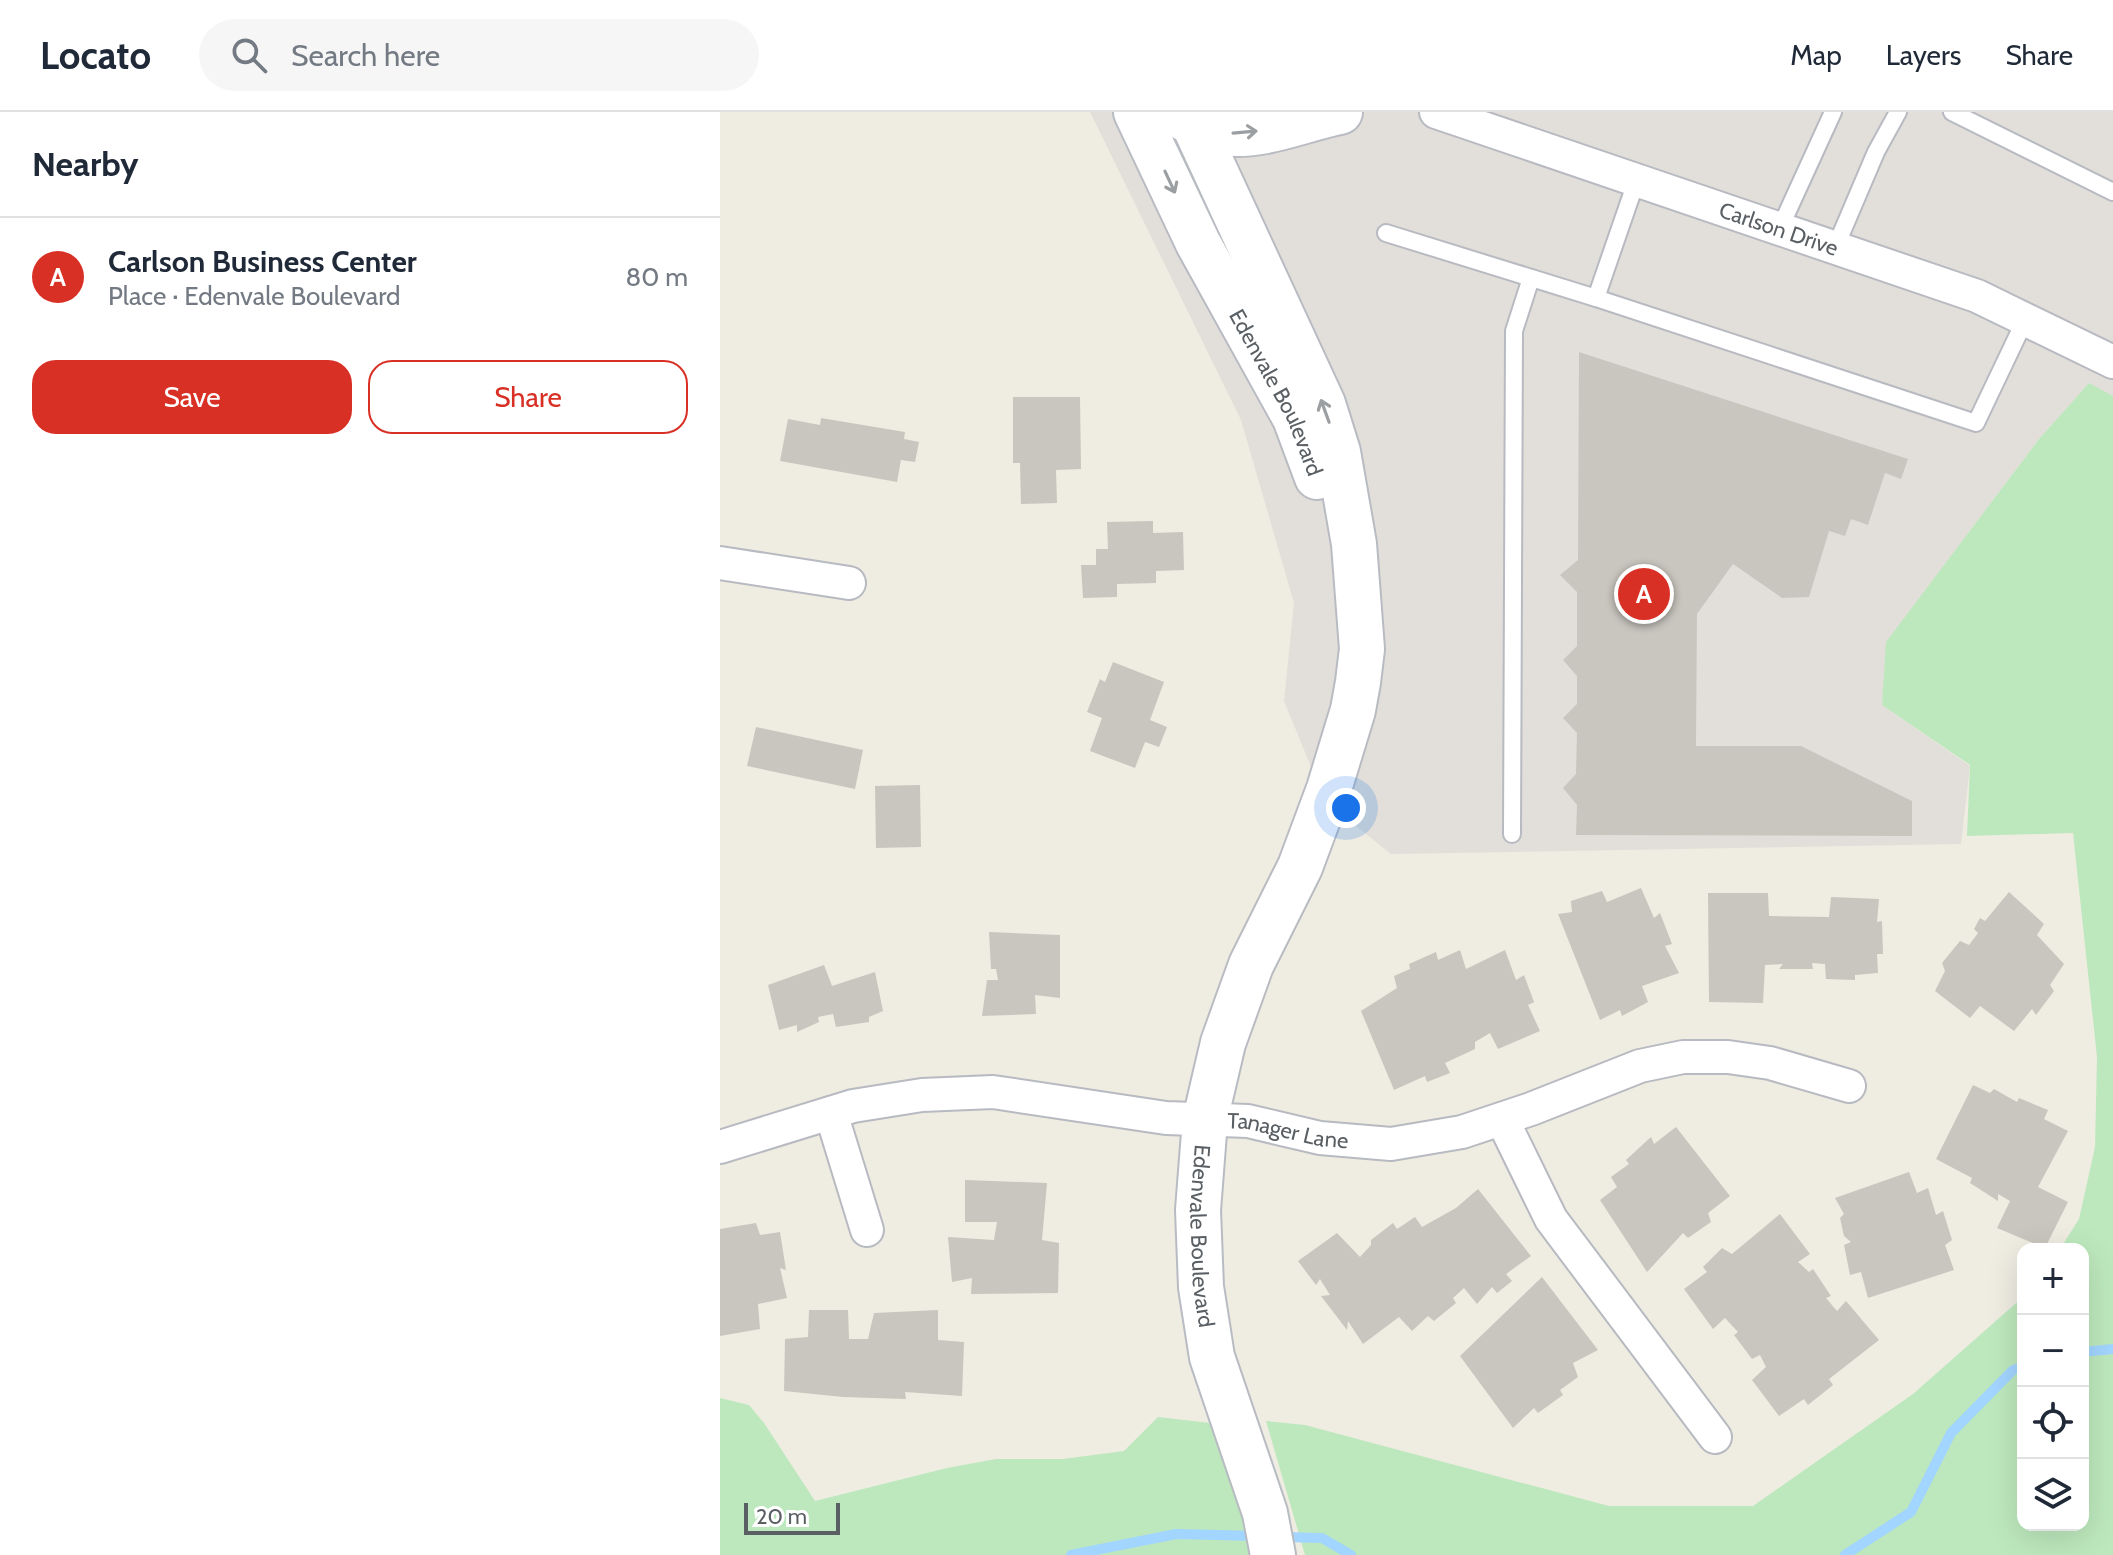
<!DOCTYPE html>
<meta charset="utf-8">
<style>
:root{--surface:#fff;--page:#f6f6f7;--text:#1f2937;--muted:#747a83;--line:#e0e1e3;--accent:#d93025}
body{margin:0;font-family:Cabin,sans-serif;background:var(--page);color:var(--text)}
.controls{position:absolute;right:24px;bottom:24px;display:grid;overflow:hidden;border-radius:16px;box-shadow:0 8px 32px #0002}
.controls button{width:72px;height:72px;display:grid;place-items:center;padding:0;border:0;border-bottom:2px solid var(--line);background:var(--surface);color:var(--text);font:40px sans-serif}
.scale{position:absolute;left:24px;bottom:20px;width:96px;box-sizing:border-box;padding-left:8px;border:4px solid #5a5f64;border-top:0;font-size:22px;line-height:28px;white-space:nowrap;color:#5a5f64;-webkit-text-stroke:6px #fff;paint-order:stroke}
.you{position:absolute;left:626px;top:696px;width:28px;height:28px;margin:-20px;border:6px solid #fff;border-radius:50%;background:#1a73e8;box-shadow:0 0 0 12px #1a73e833}
.badge{display:grid;place-items:center;width:52px;height:52px;border-radius:50%;background:var(--accent);color:#fff;font-size:26px;font-weight:700}
.pin{position:absolute;translate:-50% -50%;border:4px solid #fff;box-shadow:0 2px 8px #0006}
.list{margin:0;padding:0;list-style:none}
h2{display:flex;justify-content:space-between;align-items:center;height:104px;margin:0;padding:0 32px;font-size:34px}
h2 small{font-size:26px;font-weight:400;color:var(--muted)}
.list li{display:grid;grid-template-columns:52px 1fr auto;gap:24px;align-items:center;box-sizing:border-box;height:120px;padding:0 32px;border-top:2px solid var(--line)}
.list b{display:block;font-size:30px;white-space:nowrap}
.list p{margin:0;font-size:26px;white-space:nowrap;color:var(--muted)}
.list em{font-size:26px;font-style:normal;color:var(--muted)}
.actions{display:flex;gap:16px;padding:24px 32px}
.actions a{flex:1;padding:18px 0;border:2px solid var(--accent);border-radius:24px;text-align:center;font-size:28px;color:var(--accent)}
.actions .main{background:var(--accent);color:#fff}
.icon{flex:none;width:44px;height:44px;fill:none;stroke:currentColor;stroke-width:2;stroke-linecap:round;stroke-linejoin:round}
.map{position:relative;flex:none;width:1393px;height:1443px;overflow:hidden}
header{display:flex;align-items:center;gap:48px;box-sizing:border-box;height:112px;padding:0 40px;background:var(--surface);border-bottom:2px solid var(--line)}
header strong{font-size:38px}
nav{display:flex;gap:44px;margin-inline-start:auto;font-size:28px}
.search{width:560px;height:72px;background:var(--page);display:flex;align-items:center;gap:20px;box-sizing:border-box;padding:0 28px;border-radius:44px;color:var(--muted);font-size:30px}
main{display:flex}
aside{flex:1;background:var(--surface)}
.map>svg:first-child{display:block}
.industrial{fill:#e2dfda}
.green{fill:#bde8bd}
.lines{fill:none;stroke-linecap:round;stroke-linejoin:round}
.stream{stroke:#a2d5ff;stroke-width:10}
.building{fill:#c9c6bf}
.lane-casing{stroke:#b7bac0;stroke-width:20}
.street-casing{stroke:#b7bac0;stroke-width:36}
.secondary-casing{stroke:#b8bcc2;stroke-width:48}
.lane{stroke:#fff;stroke-width:16}
.street{stroke:#fff;stroke-width:32}
.secondary{stroke:#fff;stroke-width:44}
.oneway{stroke:#9c9fa2}
.labels{text-anchor:middle;stroke-width:8;stroke-linejoin:round;paint-order:stroke}
.street-label{font-size:22px;fill:#5a5f64;stroke:#fff}
</style>
<header>
<strong>Locato</strong>
<div class="search"><svg class="icon" aria-label="search" viewBox="0 0 24 24"><circle cx="10" cy="10" r="6"/><path d="M15 15l6 6"/></svg>Search here</div>
<nav><a>Map</a><a>Layers</a><a>Share</a></nav>
</header>
<main>
<aside>
<h2>Nearby<small></small></h2>
<ul class="list">
<li><span class="badge">A</span><div><b>Carlson Business Center</b><p>Place · Edenvale Boulevard</p></div><em>80 m</em></li>
</ul>
<div class="actions"><a class="main">Save</a><a>Share</a></div>
</aside>
<div class="map">
<svg width="1393" height="1443" viewBox="0 0 1393 1443">
<rect width="100%" height="100%" fill="#efece2"/>
<path class="industrial" d="M 370,0 L 1393,0 L 1393,284 L 1369,272 L 1319,327 L 1168,528 L 1162,593 L 1250,654 L 1241,732 L 671,742 L 605,689 L 564,589 L 574,491 L 521,308 Z"/>
<g class="green">
<path d="M 1369,271 L 1393,284 L 1393,1443 L 585,1443 L 546,1309 L 585,1313 L 889,1394 L 1033,1394 L 1193,1282 L 1303,1185 L 1303,1413 L 1363,1413 L 1363,1137 L 1340,1137 L 1359,1107 L 1375,1035 L 1377,945 L 1353,721 L 1247,724 L 1250,653 L 1162,593 L 1166,530 L 1319,327 Z"/>
<path d="M 0,1286 L 29,1293 L 44,1311 L 95,1389 L 227,1356 L 276,1347 L 343,1347 L 404,1339 L 438,1305 L 499,1312 L 533,1443 L 0,1443 Z"/>
</g>
<g class="lines">
<g class="stream">
<path d="M 1363,1240 L 1393,1237"/>
<path d="M 562,1425 L 602,1426 L 631,1443"/>
<path d="M 351,1443 L 456,1422 L 538,1424"/>
<path d="M 1125,1443 L 1191,1400 L 1231,1321 L 1293,1258 L 1303,1255"/>
</g>
</g>
<g class="building">
<path d="M 859,240 L 1188,347 L 1181,367 L 1165,361 L 1148,413 L 1131,407 L 1125,424 L 1109,419 L 1089,485 L 1062,486 L 1013,452 L 977,502 L 976,634 L 1081,634 L 1192,689 L 1192,724 L 856,723 L 857,693 L 843,676 L 856,662 L 857,621 L 843,606 L 857,592 L 857,564 L 843,548 L 857,534 L 857,480 L 840,463 L 858,448 Z"/>
<path d="M 293,285 L 360,285 L 361,357 L 336,358 L 337,391 L 301,392 L 300,351 L 293,351 Z"/>
<path d="M 101,306 L 185,320 L 184,327 L 199,330 L 195,350 L 181,348 L 177,370 L 60,349 L 68,307 L 100,313 Z"/>
<path d="M 433,409 L 433,421 L 463,420 L 464,458 L 436,459 L 436,471 L 397,472 L 397,485 L 363,486 L 361,453 L 376,453 L 376,437 L 388,437 L 387,410 Z"/>
<path d="M 393,550 L 444,570 L 430,608 L 447,615 L 439,635 L 425,630 L 415,656 L 370,639 L 382,606 L 367,600 L 380,567 L 385,570 Z"/>
<path d="M 36,615 L 143,638 L 135,677 L 27,654 Z"/>
<path d="M 200,673 L 201,735 L 156,736 L 155,674 Z"/>
<path d="M 921,776 L 934,806 L 940,801 L 952,832 L 945,834 L 959,861 L 922,874 L 928,890 L 902,904 L 900,898 L 880,908 L 838,802 L 852,800 L 851,789 L 882,779 L 887,790 Z"/>
<path d="M 1289,780 L 1324,812 L 1317,823 L 1344,852 L 1330,873 L 1334,879 L 1316,903 L 1312,897 L 1294,919 L 1260,894 L 1250,906 L 1215,879 L 1225,859 L 1222,851 L 1240,829 L 1249,833 L 1258,821 L 1254,817 L 1260,806 L 1265,809 Z"/>
<path d="M 988,781 L 1048,781 L 1049,804 L 1109,805 L 1111,785 L 1159,787 L 1157,810 L 1162,809 L 1163,842 L 1157,842 L 1158,861 L 1135,863 L 1135,868 L 1106,867 L 1105,852 L 1092,851 L 1093,857 L 1059,857 L 1063,852 L 1045,853 L 1043,891 L 989,890 Z"/>
<path d="M 269,820 L 340,823 L 340,886 L 315,883 L 316,902 L 262,904 L 267,868 L 278,868 L 276,857 L 271,857 Z"/>
<path d="M 740,838 L 746,857 L 785,838 L 796,868 L 804,863 L 814,890 L 808,893 L 820,919 L 778,937 L 770,921 L 755,930 L 755,937 L 725,951 L 730,961 L 707,970 L 705,964 L 674,978 L 641,899 L 677,876 L 674,864 L 690,857 L 689,852 L 716,840 L 718,848 Z"/>
<path d="M 104,853 L 112,874 L 155,860 L 163,899 L 149,905 L 149,910 L 116,915 L 113,902 L 98,905 L 99,910 L 77,920 L 77,913 L 59,918 L 48,873 Z"/>
<path d="M 1253,973 L 1270,981 L 1274,977 L 1297,990 L 1299,986 L 1328,998 L 1324,1007 L 1348,1019 L 1318,1075 L 1348,1090 L 1325,1136 L 1277,1116 L 1290,1089 L 1278,1082 L 1278,1089 L 1250,1071 L 1252,1066 L 1216,1047 Z"/>
<path d="M 956,1015 L 1010,1084 L 988,1101 L 991,1110 L 968,1126 L 963,1121 L 927,1160 L 880,1088 L 897,1075 L 891,1065 L 909,1052 L 906,1048 L 931,1025 L 934,1032 Z"/>
<path d="M 1189,1060 L 1197,1081 L 1208,1076 L 1216,1103 L 1223,1099 L 1232,1128 L 1225,1133 L 1234,1158 L 1148,1186 L 1141,1160 L 1130,1163 L 1124,1133 L 1131,1130 L 1124,1124 L 1120,1106 L 1124,1102 L 1115,1086 Z"/>
<path d="M 245,1068 L 327,1071 L 322,1128 L 339,1131 L 338,1181 L 251,1182 L 252,1166 L 232,1170 L 228,1125 L 274,1128 L 277,1110 L 245,1110 Z"/>
<path d="M 758,1077 L 811,1144 L 786,1162 L 792,1169 L 777,1181 L 772,1175 L 757,1192 L 744,1176 L 733,1186 L 736,1191 L 714,1209 L 708,1204 L 692,1219 L 679,1205 L 643,1232 L 628,1209 L 627,1218 L 601,1184 L 610,1183 L 600,1167 L 596,1173 L 578,1149 L 617,1121 L 640,1145 L 651,1133 L 651,1128 L 673,1111 L 677,1117 L 695,1105 L 702,1115 L 736,1096 Z"/>
<path d="M 1060,1102 L 1090,1142 L 1078,1150 L 1089,1160 L 1093,1157 L 1111,1184 L 1106,1186 L 1117,1199 L 1126,1189 L 1159,1228 L 1109,1267 L 1113,1273 L 1088,1293 L 1084,1287 L 1059,1304 L 1032,1268 L 1046,1255 L 1040,1243 L 1032,1247 L 1014,1223 L 1018,1220 L 1005,1206 L 993,1217 L 964,1177 L 987,1160 L 983,1155 L 1002,1136 L 1012,1142 Z"/>
<path d="M 36,1111 L 40,1123 L 60,1120 L 66,1158 L 60,1156 L 67,1186 L 38,1192 L 40,1217 L 0,1224 L 0,1117 Z"/>
<path d="M 822,1165 L 878,1238 L 853,1251 L 858,1265 L 840,1278 L 843,1283 L 818,1301 L 814,1296 L 793,1316 L 740,1244 Z"/>
<path d="M 89,1198 L 128,1198 L 129,1227 L 148,1227 L 154,1201 L 218,1198 L 218,1228 L 244,1230 L 242,1284 L 185,1280 L 186,1287 L 123,1285 L 64,1279 L 65,1227 L 88,1225 Z"/>
</g>
<g class="lines">
<defs>
<g id="lane">
<path d="M 1232,0 L 1393,80"/>
<path d="M 917,67 L 876,186 L 1256,311 L 1306,206"/>
<path d="M 1060,116 L 1113,0"/>
<path d="M 666,121 L 876,186"/>
<path d="M 1116,134 L 1156,40 L 1178,0"/>
<path d="M 792,722 L 794,219 L 811,166"/>
</g>
<g id="street">
<path id="s1" d="M 716,0 L 1257,184 L 1393,250"/>
<path d="M 0,451 L 129,471"/>
<path d="M 111,1001 L 147,1118"/>
<path d="M 782,1007 L 831,1107 L 995,1325"/>
<path id="s2" d="M 0,1035 L 133,994 L 202,983 L 273,980 L 446,1006 L 528,1009 L 600,1026 L 671,1032 L 742,1020 L 811,997 L 920,954 L 963,945 L 1008,945 L 1050,951 L 1129,974"/>
</g>
<g id="secondary">
<path id="s3" d="M 416,0 L 478,131 L 575,306 L 597,365"/>
<path id="s4" d="M 468,0 L 603,292 L 618,340 L 634,432 L 642,537 L 638,570 L 633,598 L 609,677 L 580,755 L 531,853 L 503,931 L 485,1008 L 478,1098 L 481,1175 L 492,1245 L 545,1401 L 553,1443"/>
<path d="M 457,3 C 472,10 487,18 503,21 C 540,27 584,7 620,0"/>
</g>
</defs>
<use href="#lane" class="lane-casing"/>
<use href="#street" class="street-casing"/>
<use href="#secondary" class="secondary-casing"/>
<use href="#lane" class="lane"/>
<use href="#street" class="street"/>
<use href="#secondary" class="secondary"/>
</g>
<defs><path id="oneway-shaft" d="M-6 0H5M1.5-3L5.5 0L1.5 3" fill="none" stroke-width="1.6" stroke-linecap="round" stroke-linejoin="round" transform="scale(2)"/></defs>
<g class="oneway">
<use href="#oneway-shaft" transform="translate(525 20) rotate(-5)"/>
<use href="#oneway-shaft" transform="translate(450 70) rotate(65)"/>
<use href="#oneway-shaft" transform="translate(605 299) rotate(-110)"/>
</g>
<g class="labels">
<g class="street-label">
<text dy="8" stroke="none"><textPath href="#s1" startOffset="362">Carlson Drive</textPath></text>
<text dy="8" stroke="none"><textPath href="#s3" startOffset="314">Edenvale Boulevard</textPath></text>
<text dy="8" stroke="none"><textPath href="#s2" startOffset="578">Tanager Lane</textPath></text>
<text dy="8" stroke="none"><textPath href="#s4" startOffset="1186">Edenvale Boulevard</textPath></text>
</g>
</g>
</svg>
<div class="controls">
<button>+</button>
<button>−</button>
<button><svg class="icon" aria-label="locate" viewBox="0 0 24 24"><circle cx="12" cy="12" r="6"/><path d="M12 2v4M12 18v4M2 12h4M18 12h4"/></svg></button>
<button><svg class="icon" aria-label="layers" viewBox="0 0 24 24"><path d="M12 4l9 5-9 5-9-5zM3 14l9 5 9-5"/></svg></button>
</div>
<div class="scale">20 m</div>
<div class="you"></div>
<div class="pin badge" style="left:924px;top:482px">A</div>
</div>
</main>
